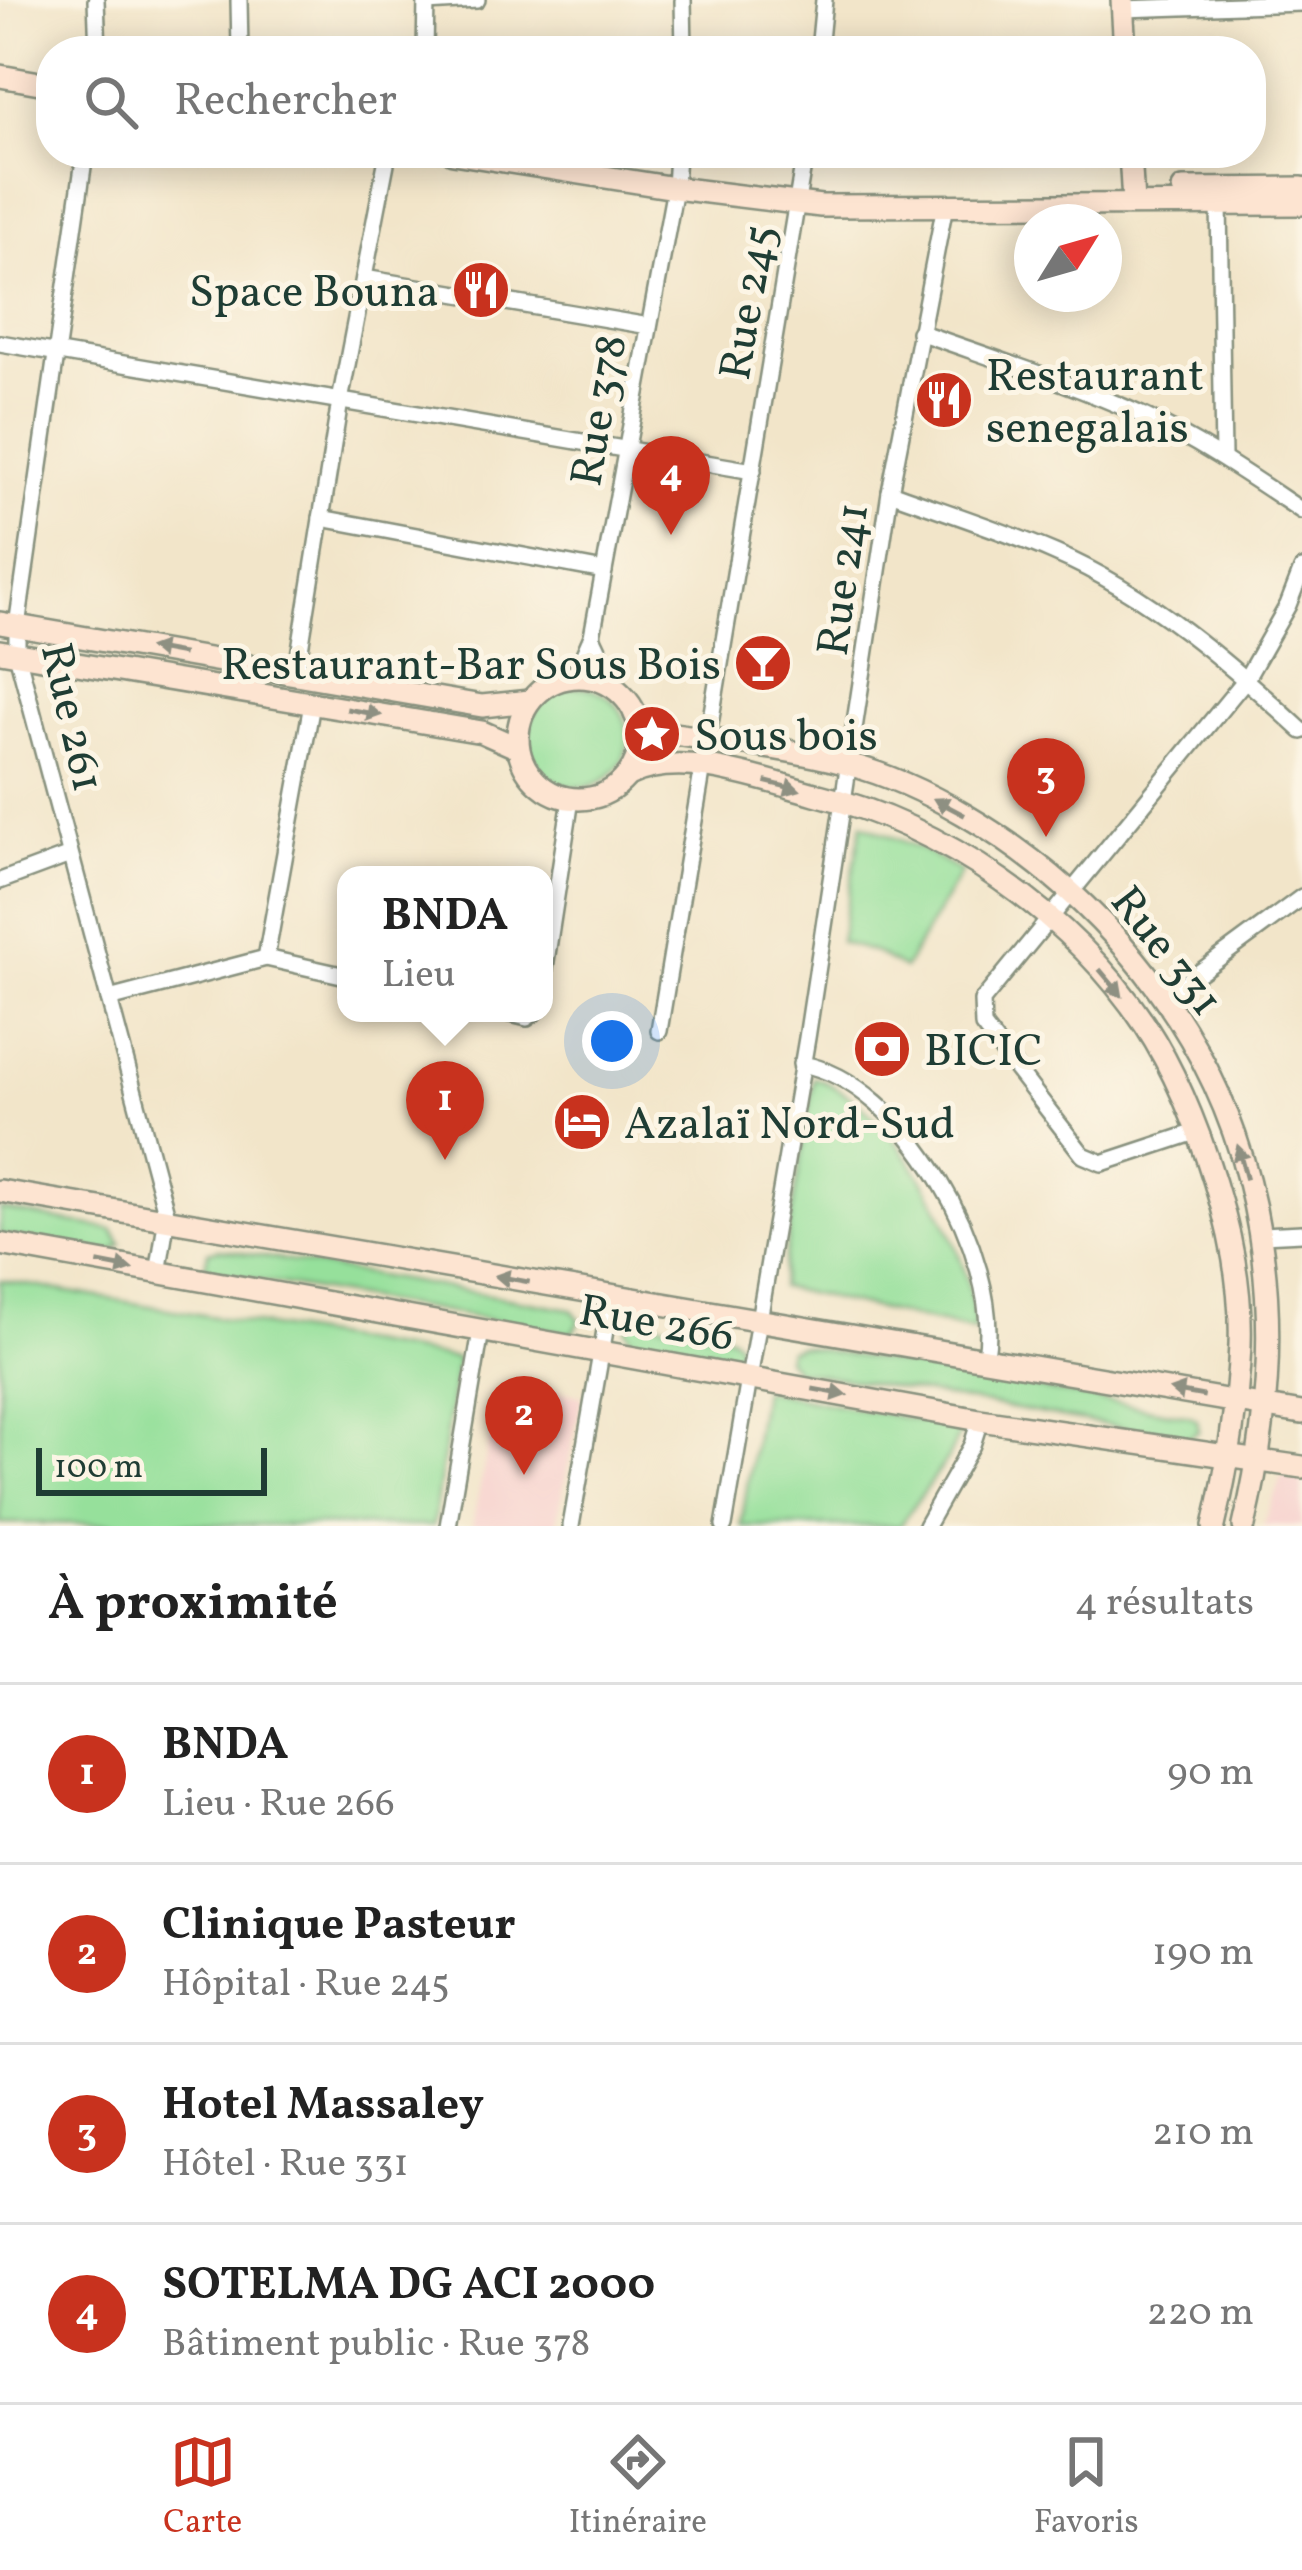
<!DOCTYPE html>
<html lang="fr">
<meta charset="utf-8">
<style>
:root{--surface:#fff;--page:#f2f2f2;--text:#222;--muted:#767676;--line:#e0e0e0;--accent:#c8321e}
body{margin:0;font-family:Vollkorn,serif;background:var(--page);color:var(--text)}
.compass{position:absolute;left:1014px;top:204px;width:108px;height:108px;border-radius:50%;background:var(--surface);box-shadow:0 6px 30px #0003;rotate:53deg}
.scale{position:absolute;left:36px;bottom:30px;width:231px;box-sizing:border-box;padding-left:12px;border:6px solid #1f3d34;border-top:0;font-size:33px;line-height:42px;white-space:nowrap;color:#1f3d34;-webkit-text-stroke:9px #fcf5e5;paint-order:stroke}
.you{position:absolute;left:612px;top:1041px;width:42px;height:42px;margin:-30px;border:9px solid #fff;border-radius:50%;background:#1a73e8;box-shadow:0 0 0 18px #1a73e833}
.badge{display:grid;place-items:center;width:78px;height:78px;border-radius:50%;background:var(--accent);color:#fff;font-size:39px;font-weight:700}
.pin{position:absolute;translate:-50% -99px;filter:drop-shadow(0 3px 6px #0008)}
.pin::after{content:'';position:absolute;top:63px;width:42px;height:36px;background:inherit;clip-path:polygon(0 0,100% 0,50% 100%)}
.popup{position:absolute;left:337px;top:866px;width:216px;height:156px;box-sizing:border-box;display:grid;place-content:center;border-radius:24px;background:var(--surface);filter:drop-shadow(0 3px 9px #0005);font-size:39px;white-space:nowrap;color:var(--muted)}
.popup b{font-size:45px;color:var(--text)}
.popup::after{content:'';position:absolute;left:50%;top:100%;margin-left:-24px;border:24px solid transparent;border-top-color:var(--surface)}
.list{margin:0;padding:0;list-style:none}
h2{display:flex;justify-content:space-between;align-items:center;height:156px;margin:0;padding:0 48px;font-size:51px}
h2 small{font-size:39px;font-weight:400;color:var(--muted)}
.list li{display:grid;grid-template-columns:78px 1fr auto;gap:36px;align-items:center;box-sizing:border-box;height:180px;padding:0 48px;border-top:3px solid var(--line)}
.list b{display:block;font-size:45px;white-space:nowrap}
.list p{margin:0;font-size:39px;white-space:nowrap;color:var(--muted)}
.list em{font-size:39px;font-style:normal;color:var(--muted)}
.icon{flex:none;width:66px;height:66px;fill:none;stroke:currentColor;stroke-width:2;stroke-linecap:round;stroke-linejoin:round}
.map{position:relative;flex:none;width:1302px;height:1526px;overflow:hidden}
.search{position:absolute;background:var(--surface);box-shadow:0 6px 30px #0003;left:36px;right:36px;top:36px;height:132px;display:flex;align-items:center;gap:30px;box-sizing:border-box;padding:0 42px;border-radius:48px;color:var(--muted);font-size:45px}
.sheet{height:876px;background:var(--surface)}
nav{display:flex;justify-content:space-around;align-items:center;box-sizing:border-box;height:168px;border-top:3px solid var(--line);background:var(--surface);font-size:33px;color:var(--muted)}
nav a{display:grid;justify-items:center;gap:6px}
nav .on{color:var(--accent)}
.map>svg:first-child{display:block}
.built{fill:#f7d0cd}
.green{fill:#96e09b;stroke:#5a8e68;stroke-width:3}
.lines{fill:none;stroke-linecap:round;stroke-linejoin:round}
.street-casing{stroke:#88917e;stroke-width:20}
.secondary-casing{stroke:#88917e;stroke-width:26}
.street{stroke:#fff;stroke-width:15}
.secondary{stroke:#fde4d1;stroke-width:21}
.oneway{fill:#8e9082}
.labels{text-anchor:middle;stroke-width:10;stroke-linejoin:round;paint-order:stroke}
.poi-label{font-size:45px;fill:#1f3d34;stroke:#fcf5e5;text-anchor:start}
.street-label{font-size:45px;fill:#1f3d34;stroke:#fcf5e5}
</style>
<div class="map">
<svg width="1302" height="1526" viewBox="0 0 1302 1526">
<rect width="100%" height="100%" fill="#fcf5e5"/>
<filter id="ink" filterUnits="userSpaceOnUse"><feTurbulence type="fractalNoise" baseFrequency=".00833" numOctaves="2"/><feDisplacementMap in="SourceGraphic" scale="24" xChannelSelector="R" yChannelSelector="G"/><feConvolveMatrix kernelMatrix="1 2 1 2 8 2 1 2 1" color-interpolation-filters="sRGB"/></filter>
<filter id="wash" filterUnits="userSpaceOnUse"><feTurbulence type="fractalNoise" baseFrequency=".004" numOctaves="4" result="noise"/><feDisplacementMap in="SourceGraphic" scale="48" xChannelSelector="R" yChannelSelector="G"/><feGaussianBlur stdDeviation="2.7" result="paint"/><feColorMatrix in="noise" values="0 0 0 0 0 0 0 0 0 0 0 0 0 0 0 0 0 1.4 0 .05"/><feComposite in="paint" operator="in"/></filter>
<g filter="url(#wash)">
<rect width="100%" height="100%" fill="#f2e5c9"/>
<g class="built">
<path d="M 535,1387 L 582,1396 L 556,1526 L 472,1526 L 494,1416 L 527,1423 Z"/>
<path d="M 1282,1476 L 1302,1479 L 1302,1526 L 1263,1526 Z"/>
</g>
<g class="green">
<circle cx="578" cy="737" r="50"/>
<path d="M 862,824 L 917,847 L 961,872 L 904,969 L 876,953 L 840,942 Z"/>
<path d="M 814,1078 C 896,1104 974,1249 975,1331 L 780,1287 Z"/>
<path d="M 0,1209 L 113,1230 L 121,1244 L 109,1254 L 0,1235 Z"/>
<path d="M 219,1249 L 571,1309 L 580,1320 L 575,1330 L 568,1333 L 215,1273 L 205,1267 L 208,1252 Z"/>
<path d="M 0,1280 L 457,1359 L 433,1526 L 0,1523 Z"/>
<path d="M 638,1319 L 730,1336 L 737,1341 L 739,1352 L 726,1361 L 634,1343 L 626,1329 L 630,1322 Z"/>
<path d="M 800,1346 L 1190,1416 L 1197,1420 L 1199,1431 L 1186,1439 L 795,1370 L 786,1358 L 788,1350 Z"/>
<path d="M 762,1390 L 962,1429 L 948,1458 L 899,1526 L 741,1526 Z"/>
</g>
</g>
<g filter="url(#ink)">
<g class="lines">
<defs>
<g id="street">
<path d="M 96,0 L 98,51"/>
<path d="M 239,0 L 240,51"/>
<path d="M 683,0 L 684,51"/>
<path d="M 426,3 L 477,0"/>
<path d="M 1123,9 L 1302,3"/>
<path d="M 425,51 L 426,0"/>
<path d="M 819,51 L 824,0"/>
<path d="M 85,153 L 17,626 L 17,654 L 167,1216 L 158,1274"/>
<path d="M 1219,203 L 1223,457"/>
<path d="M 364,278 L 649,326"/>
<path d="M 919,332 C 995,359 1071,383 1144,416 C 1201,442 1251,477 1302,511"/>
<path d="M 0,343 L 753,471"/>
<path d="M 890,492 C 945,512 1002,530 1055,553 C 1147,592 1230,664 1302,731"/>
<path d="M 321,518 L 604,571"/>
<path d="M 592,636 L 618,692"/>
<path d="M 296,674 L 340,401 L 388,153"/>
<path d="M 574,677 L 592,636 L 675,188 L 677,153"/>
<path d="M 0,881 L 70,855"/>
<path d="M 266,958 L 312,704"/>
<path d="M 544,974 L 571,799"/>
<path d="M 1166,997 L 1302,897"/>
<path d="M 109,999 L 266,958 L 346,976"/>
<path d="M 507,1013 L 527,1018 L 534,1013"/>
<path d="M 659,1031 L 805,153"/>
<path d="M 801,1064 C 905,1081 1003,1257 986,1356"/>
<path d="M 1199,1131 L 1102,1163 L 1083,1155 L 983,1026 L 982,1001 L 1246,679 L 1288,605 L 1302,569"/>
<path d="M 1262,1235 L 1302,1233"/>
<path d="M 448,1526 L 481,1331"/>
<path d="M 571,1526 L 611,1296"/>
<path d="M 724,1526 L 807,1038 L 890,492 L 945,205"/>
<path d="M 926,1526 L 972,1445 L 980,1420"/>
</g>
<g id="secondary">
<path d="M 1122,0 L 1125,51"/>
<path d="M 0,76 L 51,85"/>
<path d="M 453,153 L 675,188 L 821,206 L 1302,204"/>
<path d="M 1130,153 L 1133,203"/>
<path d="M 1183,189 L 1302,188"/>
<path d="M 0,623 L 482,706 L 530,701"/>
<path d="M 0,651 L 482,732 L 518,748"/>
<circle cx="579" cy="738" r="61"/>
<path d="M 635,714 L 660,732 C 722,741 788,748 848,764 C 926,785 1007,836 1067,889 C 1257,1060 1302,1283 1244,1526"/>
<path d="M 628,775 C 683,749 758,779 815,794 C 944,826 1071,914 1145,1025 C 1177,1074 1198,1128 1215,1183 C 1231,1234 1242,1292 1240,1345 C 1237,1406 1228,1467 1214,1526"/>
<path d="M 0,1191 L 1302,1413"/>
<path d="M 0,1244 L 980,1420 L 1302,1467"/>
</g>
</defs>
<use href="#street" class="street-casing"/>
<use href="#secondary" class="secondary-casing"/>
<use href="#street" class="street"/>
<use href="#secondary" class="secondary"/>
</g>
<defs><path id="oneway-solid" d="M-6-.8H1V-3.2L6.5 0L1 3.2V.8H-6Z" transform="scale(3)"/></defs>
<g class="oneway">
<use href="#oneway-solid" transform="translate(166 651) rotate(-170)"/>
<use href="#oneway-solid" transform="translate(364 712) rotate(10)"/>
<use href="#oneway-solid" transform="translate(783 786) rotate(14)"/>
<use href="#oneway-solid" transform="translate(949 807) rotate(-152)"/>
<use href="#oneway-solid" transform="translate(1111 983) rotate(50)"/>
<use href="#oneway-solid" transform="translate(1242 1162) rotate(-105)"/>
<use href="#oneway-solid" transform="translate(115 1266) rotate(11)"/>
<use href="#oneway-solid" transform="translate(512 1279) rotate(-170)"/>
<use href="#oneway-solid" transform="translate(830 1392) rotate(10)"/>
<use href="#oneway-solid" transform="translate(1187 1393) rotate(-170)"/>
</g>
</g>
<defs>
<symbol id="restaurant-disc" viewBox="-11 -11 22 22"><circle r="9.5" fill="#c8321e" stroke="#fcf5e5"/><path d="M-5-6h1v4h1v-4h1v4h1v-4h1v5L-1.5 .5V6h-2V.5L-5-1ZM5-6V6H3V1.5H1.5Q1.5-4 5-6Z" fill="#fff"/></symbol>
<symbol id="bar-disc" viewBox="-11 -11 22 22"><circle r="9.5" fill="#c8321e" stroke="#fcf5e5"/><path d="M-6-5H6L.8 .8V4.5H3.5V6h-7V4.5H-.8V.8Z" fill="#fff"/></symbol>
<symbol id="sight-disc" viewBox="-11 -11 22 22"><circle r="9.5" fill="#c8321e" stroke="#fcf5e5"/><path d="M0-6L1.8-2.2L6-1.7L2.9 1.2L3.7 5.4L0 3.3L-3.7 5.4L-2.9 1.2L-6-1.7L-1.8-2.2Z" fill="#fff"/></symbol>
<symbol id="bank-disc" viewBox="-11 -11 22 22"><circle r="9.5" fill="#c8321e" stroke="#fcf5e5"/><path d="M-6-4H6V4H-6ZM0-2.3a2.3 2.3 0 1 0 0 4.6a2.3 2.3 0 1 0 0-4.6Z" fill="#fff"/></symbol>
<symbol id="hotel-disc" viewBox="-11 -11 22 22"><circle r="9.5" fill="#c8321e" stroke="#fcf5e5"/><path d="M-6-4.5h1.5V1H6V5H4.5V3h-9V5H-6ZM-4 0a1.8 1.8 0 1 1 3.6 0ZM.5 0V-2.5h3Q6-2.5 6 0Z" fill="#fff"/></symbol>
</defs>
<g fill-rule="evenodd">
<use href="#restaurant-disc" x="448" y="257" width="66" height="66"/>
<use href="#restaurant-disc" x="911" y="367" width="66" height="66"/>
<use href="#bar-disc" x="730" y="630" width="66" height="66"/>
<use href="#sight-disc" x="619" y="701" width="66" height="66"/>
<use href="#bank-disc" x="849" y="1016" width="66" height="66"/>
<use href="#hotel-disc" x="549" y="1089" width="66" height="66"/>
</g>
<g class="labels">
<g class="poi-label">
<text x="439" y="306" text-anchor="end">Space Bouna</text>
<text x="986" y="390">Restaurant<tspan x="986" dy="52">senegalais</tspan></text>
<text x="721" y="679" text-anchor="end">Restaurant-Bar Sous Bois</text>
<text x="694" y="750">Sous bois</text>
<text x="924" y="1065">BICIC</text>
<text x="624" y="1138">Azalaï Nord-Sud</text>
</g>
<g class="street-label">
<text transform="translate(746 302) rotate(-80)" y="16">Rue 245</text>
<text transform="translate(597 410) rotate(-80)" y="16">Rue 378</text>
<text transform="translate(841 579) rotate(-82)" y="16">Rue 241</text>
<text transform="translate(74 717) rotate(77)" y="16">Rue 261</text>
<text transform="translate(1168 950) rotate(52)" y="16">Rue 331</text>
<text transform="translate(657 1321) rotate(10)" y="16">Rue 266</text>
</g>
</g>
</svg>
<svg class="compass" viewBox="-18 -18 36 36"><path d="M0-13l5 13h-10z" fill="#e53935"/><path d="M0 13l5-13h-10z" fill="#767676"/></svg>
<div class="scale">100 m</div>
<div class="you"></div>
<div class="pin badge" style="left:445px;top:1160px">1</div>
<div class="popup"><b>BNDA</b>Lieu</div>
<div class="pin badge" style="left:524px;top:1475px">2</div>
<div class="pin badge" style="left:1046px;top:837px">3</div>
<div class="pin badge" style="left:671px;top:535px">4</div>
<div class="search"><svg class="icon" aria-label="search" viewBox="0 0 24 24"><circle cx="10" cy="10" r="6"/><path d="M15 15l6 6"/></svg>Rechercher</div>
</div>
<section class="sheet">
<h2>À proximité<small>4 résultats</small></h2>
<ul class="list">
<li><span class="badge">1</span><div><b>BNDA</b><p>Lieu · Rue 266</p></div><em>90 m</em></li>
<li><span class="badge">2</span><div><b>Clinique Pasteur</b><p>Hôpital · Rue 245</p></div><em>190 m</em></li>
<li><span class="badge">3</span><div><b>Hotel Massaley</b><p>Hôtel · Rue 331</p></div><em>210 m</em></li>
<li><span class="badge">4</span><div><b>SOTELMA DG ACI 2000</b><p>Bâtiment public · Rue 378</p></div><em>220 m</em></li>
</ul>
</section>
<nav>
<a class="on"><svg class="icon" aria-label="map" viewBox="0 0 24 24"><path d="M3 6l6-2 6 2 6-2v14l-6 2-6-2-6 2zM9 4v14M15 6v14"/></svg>Carte</a>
<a><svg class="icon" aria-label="directions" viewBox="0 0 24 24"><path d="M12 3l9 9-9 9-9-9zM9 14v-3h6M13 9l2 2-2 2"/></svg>Itinéraire</a>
<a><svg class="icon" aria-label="saved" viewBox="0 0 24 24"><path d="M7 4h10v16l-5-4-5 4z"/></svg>Favoris</a>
</nav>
